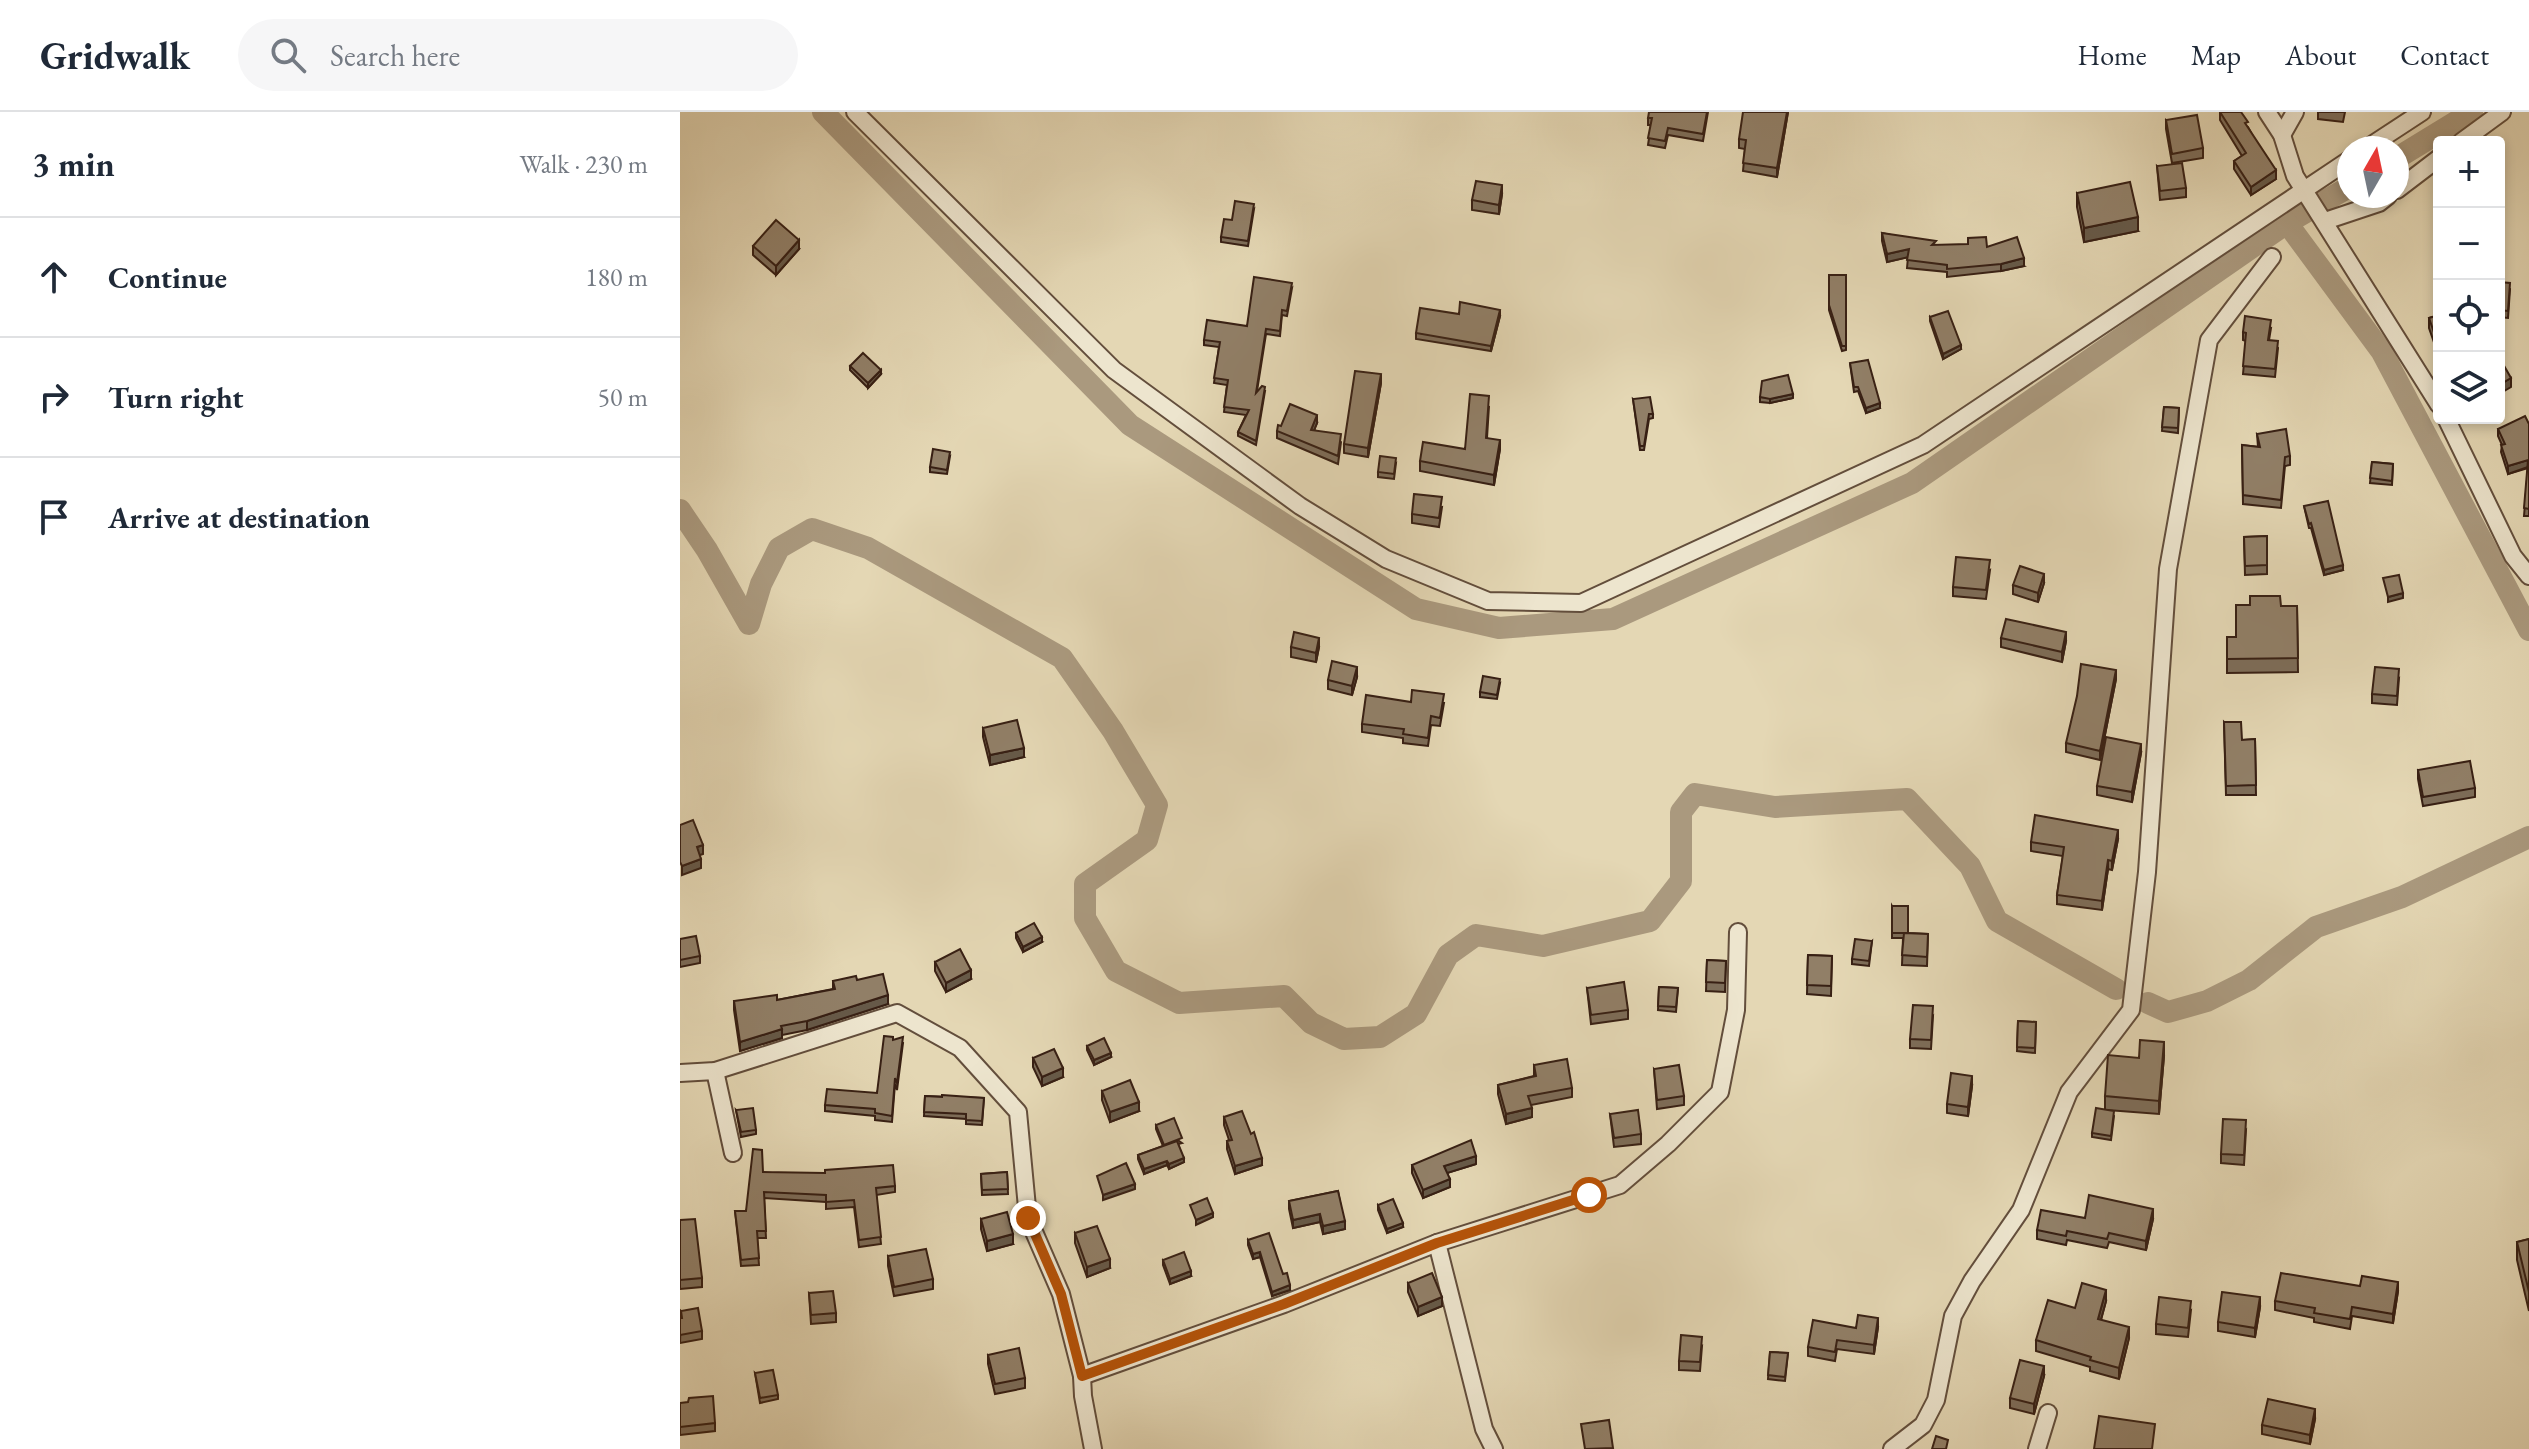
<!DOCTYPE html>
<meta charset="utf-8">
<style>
:root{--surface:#fff;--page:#f6f6f7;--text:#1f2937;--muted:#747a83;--line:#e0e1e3}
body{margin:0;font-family:"EB Garamond",serif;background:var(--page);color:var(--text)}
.controls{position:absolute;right:24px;top:24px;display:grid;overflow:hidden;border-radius:8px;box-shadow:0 4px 12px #0003}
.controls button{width:72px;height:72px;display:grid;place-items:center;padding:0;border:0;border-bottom:2px solid var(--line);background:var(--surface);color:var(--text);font:40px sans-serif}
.compass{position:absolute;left:1657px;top:24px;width:72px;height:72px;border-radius:50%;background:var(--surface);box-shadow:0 4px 12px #0003;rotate:9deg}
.stop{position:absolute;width:24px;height:24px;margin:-18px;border:6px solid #b45309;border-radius:50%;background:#fff}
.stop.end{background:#b45309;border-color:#fff;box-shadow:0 2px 8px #0008}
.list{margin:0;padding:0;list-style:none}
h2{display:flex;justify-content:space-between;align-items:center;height:104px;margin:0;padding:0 32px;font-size:34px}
h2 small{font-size:26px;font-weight:400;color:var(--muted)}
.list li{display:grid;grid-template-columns:52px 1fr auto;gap:24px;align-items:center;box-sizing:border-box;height:120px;padding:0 32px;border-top:2px solid var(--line)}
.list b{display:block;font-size:30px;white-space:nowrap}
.list em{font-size:26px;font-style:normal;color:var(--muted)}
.icon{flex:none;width:44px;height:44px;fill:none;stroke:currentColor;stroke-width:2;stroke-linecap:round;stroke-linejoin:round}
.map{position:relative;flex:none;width:1849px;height:1337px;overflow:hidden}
header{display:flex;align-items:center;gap:48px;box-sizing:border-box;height:112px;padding:0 40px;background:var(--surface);border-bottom:2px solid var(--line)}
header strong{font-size:38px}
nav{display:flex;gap:44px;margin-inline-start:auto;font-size:28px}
.search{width:560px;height:72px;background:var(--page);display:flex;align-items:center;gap:20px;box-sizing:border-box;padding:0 28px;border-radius:44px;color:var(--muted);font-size:30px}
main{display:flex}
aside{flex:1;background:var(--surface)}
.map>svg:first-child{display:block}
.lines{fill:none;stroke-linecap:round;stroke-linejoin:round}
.canal{stroke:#aa997e;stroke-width:22}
.street-casing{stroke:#634e3c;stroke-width:20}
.street{stroke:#ede5ce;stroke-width:16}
.wall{fill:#7d6d59;stroke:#382014;stroke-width:2}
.shaded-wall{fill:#665948;stroke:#382014;stroke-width:2}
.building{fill:#917f67;stroke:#382014;stroke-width:2}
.route{stroke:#b45309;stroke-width:10}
</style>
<header>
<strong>Gridwalk</strong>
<div class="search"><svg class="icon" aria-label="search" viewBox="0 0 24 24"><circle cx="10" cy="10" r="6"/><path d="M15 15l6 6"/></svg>Search here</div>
<nav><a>Home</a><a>Map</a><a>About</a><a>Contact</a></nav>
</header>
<main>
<aside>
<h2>3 min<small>Walk · 230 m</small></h2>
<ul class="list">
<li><svg class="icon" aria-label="ahead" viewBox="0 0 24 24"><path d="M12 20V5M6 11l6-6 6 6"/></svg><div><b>Continue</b></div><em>180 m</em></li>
<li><svg class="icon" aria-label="right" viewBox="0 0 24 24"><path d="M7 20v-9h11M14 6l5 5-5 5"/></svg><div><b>Turn right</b></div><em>50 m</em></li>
<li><svg class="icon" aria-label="arrive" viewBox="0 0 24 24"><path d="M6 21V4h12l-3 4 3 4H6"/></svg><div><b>Arrive at destination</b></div></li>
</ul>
</aside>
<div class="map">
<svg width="1849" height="1337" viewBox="0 0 1849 1337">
<rect width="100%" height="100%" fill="#e4d7b4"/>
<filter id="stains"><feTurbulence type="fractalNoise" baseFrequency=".0025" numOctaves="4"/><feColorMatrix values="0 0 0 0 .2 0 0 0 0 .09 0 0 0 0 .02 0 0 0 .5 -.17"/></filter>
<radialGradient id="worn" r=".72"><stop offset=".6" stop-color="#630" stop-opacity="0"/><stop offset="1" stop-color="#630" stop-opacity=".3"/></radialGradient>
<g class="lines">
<g class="canal">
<path d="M 143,0 L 450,313 L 736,497 L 819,516 L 933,507 L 1232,371 L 1607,111 L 1669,75"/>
<path d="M 1717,46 L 1792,0"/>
<path d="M 1607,111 L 1702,240 L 1849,518"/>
<path d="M 0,398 L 27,438 L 69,512 L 81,472 L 99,436 L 132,417 L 188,436 L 382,546 L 433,619 L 477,693 L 467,728 L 405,772 L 405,806 L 436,859 L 499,891 L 604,884 L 631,911 L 664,927 L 700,925 L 736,902 L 768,843 L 796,823 L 863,834 L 970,809 L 1001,769 L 1001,700 L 1015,682 L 1095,695 L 1227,687 L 1290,754 L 1317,809 L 1436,877"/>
<path d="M 1468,891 L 1488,900 L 1527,889 L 1569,868 L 1636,815 L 1722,785 L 1849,725"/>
</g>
<defs>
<g id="street">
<path d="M 175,0 L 434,258 L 620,394 L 706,447 L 808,489 L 901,491 L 1243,333 L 1669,48"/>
<path d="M 1587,0 L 1602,23 L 1615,64 L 1759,293"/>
<path d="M 1602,23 L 1615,0"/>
<path d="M 1781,30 L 1822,0"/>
<path d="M 1687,36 L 1742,0"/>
<path d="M 1717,78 L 1759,46"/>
<path d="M 1645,109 L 1699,91 L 1708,84"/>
<path d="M 1766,306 L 1833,444 L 1849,464"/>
<path d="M 35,959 L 53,1041"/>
<path d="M 0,961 L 35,959 L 217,901 L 280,936 L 338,1000 L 348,1106 L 381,1182 L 402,1264 L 403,1284 L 413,1337"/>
<path d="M 757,1131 L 804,1317 L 814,1337"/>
<path d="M 402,1264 L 604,1192 L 757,1131 L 940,1073 L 988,1032 L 1040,980 L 1056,898 L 1058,820"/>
<path d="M 1212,1337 L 1243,1313 L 1256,1288 L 1273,1204 L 1292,1169 L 1341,1098 L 1389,980 L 1451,898 L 1467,760 L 1488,457 L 1529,228 L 1592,145"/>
<path d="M 1357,1337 L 1368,1301"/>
</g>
</defs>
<use href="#street" class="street-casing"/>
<use href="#street" class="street"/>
</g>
<g class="wall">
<path d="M 1028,0 L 1023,29 L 988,23 L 985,36 L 968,33 L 971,13 L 968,13 L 968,6 Z"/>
<path d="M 1108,0 L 1097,65 L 1063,59 L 1065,37 L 1059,36 L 1059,27 Z"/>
<path d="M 1540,0 L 1568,15 L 1596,67 L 1571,83 L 1554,57 L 1554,49 L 1562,44 L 1540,8 Z"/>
<path d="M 1638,0 L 1665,0 L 1663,10 L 1638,7 Z"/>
<path d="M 1486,8 L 1523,36 L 1523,46 L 1492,51 L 1486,17 Z"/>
<path d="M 1477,54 L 1506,76 L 1506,85 L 1480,88 Z"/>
<path d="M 1397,81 L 1458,119 L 1404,130 L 1397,95 Z"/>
<path d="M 822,82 L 819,102 L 792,98 L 792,88 Z"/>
<path d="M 574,97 L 568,134 L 541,130 L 541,125 Z"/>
<path d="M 1202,121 L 1256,133 L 1307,135 L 1344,154 L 1321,159 L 1267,165 L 1267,160 L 1227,156 L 1228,145 L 1207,150 L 1202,129 Z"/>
<path d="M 73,134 L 119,137 L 96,163 L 73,143 Z"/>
<path d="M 1149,163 L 1166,163 L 1166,238 L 1162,239 L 1149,198 Z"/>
<path d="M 1819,170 L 1830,177 L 1828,206 L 1819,205 Z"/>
<path d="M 612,176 L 607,204 L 602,203 L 600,224 L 586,222 L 577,279 L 585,279 L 576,333 L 558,324 L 558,320 L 566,303 L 544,300 L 547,273 L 534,271 L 539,235 L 524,233 L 524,228 L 567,214 Z"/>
<path d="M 779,202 L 820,204 L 811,239 L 736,227 L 736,221 Z"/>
<path d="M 1759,203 L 1757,239 L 1749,216 L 1749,206 Z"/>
<path d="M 1250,205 L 1281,237 L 1263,247 L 1250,209 Z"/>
<path d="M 1591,216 L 1589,228 L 1598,236 L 1595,265 L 1563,262 L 1566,229 L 1563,228 L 1563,220 Z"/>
<path d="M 1170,251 L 1200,296 L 1186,301 L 1178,279 L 1174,280 Z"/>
<path d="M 170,254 L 201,262 L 188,276 L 170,258 Z"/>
<path d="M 701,271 L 688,345 L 664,341 L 664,332 Z"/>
<path d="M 1080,285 L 1113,286 L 1090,291 L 1080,290 Z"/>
<path d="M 953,287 L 973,302 L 973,306 L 969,307 L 964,338 L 960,338 Z"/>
<path d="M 809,294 L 807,326 L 820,337 L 814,373 L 740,359 L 740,349 L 785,337 Z"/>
<path d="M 1484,295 L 1499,296 L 1498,321 L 1482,319 Z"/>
<path d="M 637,311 L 634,318 L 661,330 L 658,352 L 597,326 L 597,319 Z"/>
<path d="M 1849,312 L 1849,404 L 1844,404 L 1848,356 L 1828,362 L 1821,340 L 1822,333 L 1818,324 L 1818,317 Z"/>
<path d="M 1577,322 L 1610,344 L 1610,353 L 1605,354 L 1601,396 L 1563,392 L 1562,333 L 1578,335 Z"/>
<path d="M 270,344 L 267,362 L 250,360 L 250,355 Z"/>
<path d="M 1692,350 L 1713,352 L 1712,373 L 1690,371 Z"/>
<path d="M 716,351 L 714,367 L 698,365 L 698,360 Z"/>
<path d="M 1624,394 L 1663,458 L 1644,463 L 1631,416 L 1629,416 Z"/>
<path d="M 762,395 L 759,415 L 732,411 L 732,402 Z"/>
<path d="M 1587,424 L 1587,462 L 1565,463 L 1564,425 Z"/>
<path d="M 1310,458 L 1306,487 L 1273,484 L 1273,475 Z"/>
<path d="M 1364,471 L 1358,490 L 1333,482 L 1333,473 Z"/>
<path d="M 1601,494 L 1617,494 L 1618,560 L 1547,561 L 1547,525 L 1556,525 Z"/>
<path d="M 1321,526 L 1386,529 L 1382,550 L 1321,535 Z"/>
<path d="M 611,535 L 639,535 L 636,550 L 611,545 Z"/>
<path d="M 677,565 L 672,583 L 648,577 L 648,568 Z"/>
<path d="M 1719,566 L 1717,593 L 1692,591 L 1692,582 Z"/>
<path d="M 1436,567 L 1420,648 L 1386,640 L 1386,631 Z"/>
<path d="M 820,571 L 817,587 L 800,585 L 800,580 Z"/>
<path d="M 731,590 L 764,591 L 760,614 L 751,613 L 748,634 L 723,631 L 723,626 L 682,620 L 682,612 Z"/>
<path d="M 1544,610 L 1562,628 L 1575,627 L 1576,683 L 1546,683 Z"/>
<path d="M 303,616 L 344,645 L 310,653 L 303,625 Z"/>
<path d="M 1461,641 L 1452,690 L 1417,683 L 1417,674 Z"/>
<path d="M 1738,658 L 1795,676 L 1795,685 L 1743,694 L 1738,667 Z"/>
<path d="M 1438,727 L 1432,758 L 1428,757 L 1422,798 L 1377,792 L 1377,783 L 1383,744 L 1351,739 L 1351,730 Z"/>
<path d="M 1212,794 L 1228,821 L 1248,822 L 1247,854 L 1222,853 L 1223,826 L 1212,826 Z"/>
<path d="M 336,821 L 362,830 L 343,840 L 336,826 Z"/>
<path d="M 0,827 L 20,844 L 20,851 L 0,855 Z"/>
<path d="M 1192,829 L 1189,854 L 1172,852 L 1172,847 Z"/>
<path d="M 1128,843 L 1152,844 L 1151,884 L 1127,882 Z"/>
<path d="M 1027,848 L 1046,849 L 1045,880 L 1026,879 Z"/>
<path d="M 255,850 L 291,867 L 266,880 L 255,859 Z"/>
<path d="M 177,868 L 208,892 L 127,918 L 102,923 L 102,926 L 60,939 L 54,898 L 54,889 L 97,888 L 153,877 L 153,869 Z"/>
<path d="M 979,875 L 998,876 L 996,900 L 978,898 Z"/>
<path d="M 907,876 L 948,898 L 948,907 L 911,912 Z"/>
<path d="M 1253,904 L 1251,937 L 1230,936 L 1230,927 Z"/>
<path d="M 1338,909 L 1356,910 L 1355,941 L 1337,939 Z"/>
<path d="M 213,928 L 223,931 L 217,978 L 215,972 L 212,1010 L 195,1008 L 195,1004 L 145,999 L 145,993 L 197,981 Z"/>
<path d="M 407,934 L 431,945 L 414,953 L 407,938 Z"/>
<path d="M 1484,944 L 1479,1002 L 1427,998 L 1434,1004 L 1431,1028 L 1412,1025 L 1412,1021 L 1425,998 L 1425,984 L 1459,946 Z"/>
<path d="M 353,946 L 383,965 L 362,974 L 353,955 Z"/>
<path d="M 854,953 L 892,976 L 892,985 L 851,993 L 852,1005 L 826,1012 L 818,982 L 818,973 L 854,964 Z"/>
<path d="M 974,957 L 1004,984 L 1004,993 L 977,997 Z"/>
<path d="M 1292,974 L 1288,1004 L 1267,1001 L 1267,992 Z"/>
<path d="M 422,979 L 459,999 L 430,1010 L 422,988 Z"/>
<path d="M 245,984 L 304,986 L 302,1013 L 286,1012 L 286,1007 L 244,1004 Z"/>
<path d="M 56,998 L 76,1018 L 76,1022 L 61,1025 Z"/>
<path d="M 930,1002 L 961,1022 L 961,1032 L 934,1035 Z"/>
<path d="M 544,1005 L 571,1022 L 582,1053 L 555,1062 L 547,1037 L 547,1029 L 549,1028 L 544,1013 Z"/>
<path d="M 476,1013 L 502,1031 L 498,1032 L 504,1050 L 489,1057 L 487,1053 L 464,1062 L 458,1047 L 458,1043 L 483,1034 L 476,1017 Z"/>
<path d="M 1566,1018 L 1564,1053 L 1541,1051 L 1541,1042 Z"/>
<path d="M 796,1052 L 767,1061 L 770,1075 L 743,1086 L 732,1061 L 732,1053 Z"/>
<path d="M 83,1060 L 215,1074 L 215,1080 L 196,1083 L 201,1132 L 179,1135 L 174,1095 L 146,1097 L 146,1090 L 84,1086 L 86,1126 L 77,1126 L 79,1153 L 61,1154 L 55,1099 L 66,1099 Z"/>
<path d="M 327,1060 L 328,1082 L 302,1083 L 301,1062 Z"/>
<path d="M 658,1079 L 665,1117 L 643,1122 L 640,1110 L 613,1116 L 609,1097 L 609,1089 Z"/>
<path d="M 698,1093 L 723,1115 L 707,1121 L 698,1098 Z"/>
<path d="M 1405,1106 L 1473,1107 L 1466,1138 L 1429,1130 L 1427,1136 L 1387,1128 L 1386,1133 L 1357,1127 L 1357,1118 Z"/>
<path d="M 301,1107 L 333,1132 L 307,1139 L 301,1117 Z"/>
<path d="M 0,1108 L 22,1166 L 22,1175 L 0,1177 Z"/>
<path d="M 395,1121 L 430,1156 L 407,1165 L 395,1131 Z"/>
<path d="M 1849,1127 L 1849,1199 L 1837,1148 L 1837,1130 Z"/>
<path d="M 568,1128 L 610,1178 L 592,1184 L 580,1145 L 573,1147 L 568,1133 Z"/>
<path d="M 208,1144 L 253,1167 L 253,1177 L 214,1184 L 208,1154 Z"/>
<path d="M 483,1148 L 511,1164 L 490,1172 L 483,1153 Z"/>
<path d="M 728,1171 L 762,1194 L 738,1204 L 728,1180 Z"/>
<path d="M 1680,1174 L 1718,1179 L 1713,1211 L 1672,1204 L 1670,1217 L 1634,1210 L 1634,1206 L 1595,1198 L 1595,1189 Z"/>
<path d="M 129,1181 L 156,1201 L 156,1210 L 131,1212 Z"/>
<path d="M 1426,1189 L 1421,1208 L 1449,1226 L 1439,1267 L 1410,1259 L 1410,1255 L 1356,1239 L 1356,1228 L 1395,1196 Z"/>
<path d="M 1580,1195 L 1575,1225 L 1538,1219 L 1538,1210 Z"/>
<path d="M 1511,1198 L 1508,1225 L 1476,1222 L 1476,1212 Z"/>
<path d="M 1,1199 L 22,1219 L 22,1227 L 0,1231 Z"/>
<path d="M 1198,1215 L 1194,1242 L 1157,1237 L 1155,1249 L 1128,1244 L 1128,1235 L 1176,1216 Z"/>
<path d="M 1022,1234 L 1020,1259 L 999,1258 L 999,1249 Z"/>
<path d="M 1090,1240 L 1108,1241 L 1105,1269 L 1088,1267 Z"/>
<path d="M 308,1243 L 345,1266 L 345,1276 L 315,1282 L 308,1252 Z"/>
<path d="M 75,1261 L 98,1283 L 98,1287 L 80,1291 Z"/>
<path d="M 1364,1264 L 1354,1302 L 1330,1296 L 1330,1286 Z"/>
<path d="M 0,1291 L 35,1311 L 35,1319 L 0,1323 Z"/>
<path d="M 1635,1307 L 1630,1332 L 1582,1322 L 1582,1313 Z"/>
</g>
<g class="shaded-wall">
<path d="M 1107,0 L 1108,0 L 1097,65 L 1097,56 Z"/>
<path d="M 1596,58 L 1596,67 L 1571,83 L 1571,75 Z"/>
<path d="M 822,73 L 822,82 L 819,102 L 819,93 Z"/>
<path d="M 1458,105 L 1458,119 L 1404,130 L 1404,116 Z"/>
<path d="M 119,128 L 119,137 L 96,163 L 96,154 Z"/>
<path d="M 1229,137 L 1229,145 L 1207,150 L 1207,142 Z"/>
<path d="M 1344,146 L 1344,154 L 1321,159 L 1321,152 Z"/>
<path d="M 820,198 L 820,204 L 811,239 L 811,234 Z"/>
<path d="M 1281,233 L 1281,237 L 1263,247 L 1263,242 Z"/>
<path d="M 201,258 L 201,262 L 188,276 L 188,271 Z"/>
<path d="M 701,262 L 701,271 L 688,345 L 688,336 Z"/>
<path d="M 1831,266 L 1831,275 L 1819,282 L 1819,273 Z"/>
<path d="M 1113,282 L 1113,286 L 1090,291 L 1090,287 Z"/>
<path d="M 1200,291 L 1200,296 L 1186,301 L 1186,296 Z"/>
<path d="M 637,303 L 637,311 L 631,326 L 631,318 Z"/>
<path d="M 820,328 L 820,337 L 814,373 L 814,363 Z"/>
<path d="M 1848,348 L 1848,355 L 1828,362 L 1828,354 Z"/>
<path d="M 1663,453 L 1663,458 L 1644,463 L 1644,458 Z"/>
<path d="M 1364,462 L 1364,471 L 1358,490 L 1358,481 Z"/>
<path d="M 1723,481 L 1723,486 L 1708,490 L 1708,485 Z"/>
<path d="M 1386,520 L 1386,529 L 1382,550 L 1382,540 Z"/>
<path d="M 639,526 L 639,535 L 636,550 L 636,541 Z"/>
<path d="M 677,555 L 677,565 L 672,583 L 672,574 Z"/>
<path d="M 1436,558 L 1436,567 L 1420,648 L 1420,639 Z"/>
<path d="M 1461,632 L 1461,641 L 1452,690 L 1452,680 Z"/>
<path d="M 344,636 L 344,645 L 310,653 L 310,643 Z"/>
<path d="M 1438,718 L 1438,727 L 1432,758 L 1432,749 Z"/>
<path d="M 23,733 L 23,742 L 17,744 L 17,735 Z"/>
<path d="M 21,747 L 21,756 L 2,763 L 2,754 Z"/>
<path d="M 1428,748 L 1428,757 L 1422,798 L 1422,789 Z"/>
<path d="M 362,825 L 362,830 L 343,840 L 343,835 Z"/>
<path d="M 291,858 L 291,867 L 266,880 L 266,871 Z"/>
<path d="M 208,883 L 208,892 L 127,918 L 127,909 Z"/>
<path d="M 102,917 L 102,926 L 60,939 L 60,930 Z"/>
<path d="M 1484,930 L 1484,944 L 1479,1002 L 1479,989 Z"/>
<path d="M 431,941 L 431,945 L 414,953 L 414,948 Z"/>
<path d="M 383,956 L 383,965 L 362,974 L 362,965 Z"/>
<path d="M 1292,964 L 1292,974 L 1288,1004 L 1288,995 Z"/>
<path d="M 459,990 L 459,999 L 430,1010 L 430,1000 Z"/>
<path d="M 852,996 L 852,1005 L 826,1012 L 826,1002 Z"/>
<path d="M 796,1044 L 796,1052 L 764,1062 L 764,1054 Z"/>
<path d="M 504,1046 L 504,1050 L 489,1057 L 489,1052 Z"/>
<path d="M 582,1046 L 582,1053 L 555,1062 L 555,1054 Z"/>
<path d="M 487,1049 L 487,1053 L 464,1062 L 464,1057 Z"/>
<path d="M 770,1067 L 770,1075 L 743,1086 L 743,1078 Z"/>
<path d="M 455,1072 L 455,1077 L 423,1088 L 423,1083 Z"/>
<path d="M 1473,1097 L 1473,1107 L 1466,1138 L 1466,1129 Z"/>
<path d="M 533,1101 L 533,1105 L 516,1113 L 516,1108 Z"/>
<path d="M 640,1102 L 640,1110 L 613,1116 L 613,1108 Z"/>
<path d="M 665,1109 L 665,1117 L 643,1122 L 643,1114 Z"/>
<path d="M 723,1111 L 723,1115 L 707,1121 L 707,1117 Z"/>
<path d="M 333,1122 L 333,1132 L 307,1139 L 307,1129 Z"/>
<path d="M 580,1140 L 580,1145 L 573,1147 L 573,1142 Z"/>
<path d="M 430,1147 L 430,1156 L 407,1165 L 407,1155 Z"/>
<path d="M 511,1159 L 511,1164 L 490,1172 L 490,1167 Z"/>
<path d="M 1718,1170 L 1718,1179 L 1713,1211 L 1713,1202 Z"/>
<path d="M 610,1173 L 610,1178 L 592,1184 L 592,1180 Z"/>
<path d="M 1426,1178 L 1426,1189 L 1418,1218 L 1418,1207 Z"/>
<path d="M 762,1185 L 762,1194 L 738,1204 L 738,1195 Z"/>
<path d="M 1580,1185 L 1580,1195 L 1575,1225 L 1575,1216 Z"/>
<path d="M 1198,1206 L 1198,1215 L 1194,1242 L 1194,1233 Z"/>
<path d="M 1449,1215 L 1449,1226 L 1439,1267 L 1439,1256 Z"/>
<path d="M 1364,1254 L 1364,1264 L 1354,1302 L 1354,1292 Z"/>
<path d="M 1635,1297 L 1635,1307 L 1630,1332 L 1630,1323 Z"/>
</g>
<g class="building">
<path d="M 969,0 L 1027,0 L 1023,22 L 988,16 L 985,29 L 968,26 L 972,6 L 968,6 Z"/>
<path d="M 1063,0 L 1107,0 L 1097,56 L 1063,51 L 1066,28 L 1059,27 Z"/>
<path d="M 1540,0 L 1561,0 L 1568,10 L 1565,11 L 1596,58 L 1571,75 L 1554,49 L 1566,41 Z"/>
<path d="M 1517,3 L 1523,36 L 1492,42 L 1486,8 Z"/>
<path d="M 1502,51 L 1506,76 L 1480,79 L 1477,54 Z"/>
<path d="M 796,69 L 822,73 L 819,93 L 792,88 Z"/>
<path d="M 1450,70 L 1458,105 L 1404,116 L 1397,81 Z"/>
<path d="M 555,89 L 574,92 L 568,129 L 541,125 L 544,107 L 552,108 Z"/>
<path d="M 96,108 L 119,128 L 96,154 L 73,134 Z"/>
<path d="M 1202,121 L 1256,129 L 1252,133 L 1288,132 L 1288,126 L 1306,125 L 1307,135 L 1337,125 L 1344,146 L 1321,152 L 1267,157 L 1267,153 L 1227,148 L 1229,137 L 1207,142 Z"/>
<path d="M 1149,163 L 1166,163 L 1166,234 L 1162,234 L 1149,193 Z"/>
<path d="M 574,165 L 612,171 L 607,199 L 602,198 L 600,219 L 586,217 L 576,281 L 582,274 L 585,275 L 576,329 L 558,320 L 569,298 L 544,295 L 548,268 L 534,266 L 540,230 L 524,228 L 527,208 L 567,214 Z"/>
<path d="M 1819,170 L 1830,171 L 1828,199 L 1819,198 Z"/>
<path d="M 780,190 L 820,198 L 811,234 L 736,221 L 740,196 L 779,202 Z"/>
<path d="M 1268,199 L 1281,233 L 1263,242 L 1250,205 Z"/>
<path d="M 1759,203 L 1759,229 L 1757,229 L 1749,206 Z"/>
<path d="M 1565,204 L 1591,208 L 1588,228 L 1598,229 L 1595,257 L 1563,254 L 1566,221 L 1563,220 Z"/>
<path d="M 183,241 L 201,258 L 188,271 L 170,254 Z"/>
<path d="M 1819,245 L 1831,266 L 1819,273 Z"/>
<path d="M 1188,248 L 1200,291 L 1186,296 L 1178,275 L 1174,275 L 1170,251 Z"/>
<path d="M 675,259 L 701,262 L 688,336 L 664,332 Z"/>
<path d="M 1108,263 L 1113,282 L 1090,287 L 1080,285 L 1082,269 Z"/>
<path d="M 790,282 L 809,284 L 806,326 L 820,328 L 814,363 L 740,349 L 743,330 L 785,337 Z"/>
<path d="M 970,285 L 973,302 L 969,302 L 964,334 L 960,334 L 953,287 Z"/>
<path d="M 610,292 L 637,303 L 631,318 L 661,322 L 658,344 L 597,319 L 598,313 L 601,314 Z"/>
<path d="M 1484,295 L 1499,296 L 1498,316 L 1482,315 Z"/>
<path d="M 1845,304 L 1849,312 L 1849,397 L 1844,396 L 1848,348 L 1828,354 L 1821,333 L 1825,332 L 1818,317 Z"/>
<path d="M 1606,317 L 1610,344 L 1605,345 L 1601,388 L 1563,383 L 1562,333 L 1580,335 L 1577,322 Z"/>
<path d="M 253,337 L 270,340 L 267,358 L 250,355 Z"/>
<path d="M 700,344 L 716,346 L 714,362 L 698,360 Z"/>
<path d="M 1692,350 L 1713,352 L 1712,369 L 1690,366 Z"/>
<path d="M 734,382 L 762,385 L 759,406 L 732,402 Z"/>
<path d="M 1648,389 L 1663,453 L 1644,458 L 1631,411 L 1629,412 L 1624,394 Z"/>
<path d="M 1587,424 L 1587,453 L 1565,454 L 1564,425 Z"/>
<path d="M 1276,445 L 1310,448 L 1306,478 L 1273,475 Z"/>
<path d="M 1340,454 L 1364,462 L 1358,481 L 1333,473 Z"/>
<path d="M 1719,463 L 1723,481 L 1708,485 L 1703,466 Z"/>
<path d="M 1570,484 L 1600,484 L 1601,494 L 1617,494 L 1618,546 L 1547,547 L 1547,525 L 1556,525 L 1556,493 L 1570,493 Z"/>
<path d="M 1326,507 L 1386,520 L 1382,540 L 1321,526 Z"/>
<path d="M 614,520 L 639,526 L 636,541 L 611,535 Z"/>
<path d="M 652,549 L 677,555 L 672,574 L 648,568 Z"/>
<path d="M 1401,552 L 1436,558 L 1420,639 L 1386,631 L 1397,584 Z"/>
<path d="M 1695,555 L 1719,557 L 1717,584 L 1692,582 Z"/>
<path d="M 803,564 L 820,567 L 817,583 L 800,580 Z"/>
<path d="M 732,578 L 764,582 L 760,606 L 751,604 L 748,626 L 723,622 L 724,617 L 682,612 L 686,583 L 731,590 Z"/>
<path d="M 337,608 L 344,636 L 310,643 L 303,616 Z"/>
<path d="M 1544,610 L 1561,610 L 1562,628 L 1575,627 L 1576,673 L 1546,674 Z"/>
<path d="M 1426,625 L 1461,632 L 1452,680 L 1417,674 Z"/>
<path d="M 1790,649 L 1795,676 L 1743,685 L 1738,658 Z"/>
<path d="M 1355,703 L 1438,718 L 1432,749 L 1428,748 L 1422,789 L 1377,783 L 1384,735 L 1351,730 Z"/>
<path d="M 13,708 L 23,733 L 17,735 L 21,747 L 2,754 L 0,750 L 0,713 Z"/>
<rect x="1212" y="794" width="16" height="27"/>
<path d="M 354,811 L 362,825 L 343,835 L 336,821 Z"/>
<path d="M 1224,821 L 1248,822 L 1247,845 L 1222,843 Z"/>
<path d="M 16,824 L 20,844 L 0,848 L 0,827 Z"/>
<path d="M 1175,827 L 1192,829 L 1189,849 L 1172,847 Z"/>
<path d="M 280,837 L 291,858 L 266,871 L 255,850 Z"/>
<path d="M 1128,843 L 1152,844 L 1151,874 L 1127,873 Z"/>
<path d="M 1027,848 L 1046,849 L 1045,871 L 1026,870 Z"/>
<path d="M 203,862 L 208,883 L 127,909 L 101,914 L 102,917 L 60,930 L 54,889 L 97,883 L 97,888 L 155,877 L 153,869 L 176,864 L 177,868 Z"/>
<path d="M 944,870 L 948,898 L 911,903 L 907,876 Z"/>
<path d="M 979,875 L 998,876 L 996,895 L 978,894 Z"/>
<path d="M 1233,893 L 1253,894 L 1251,928 L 1230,927 Z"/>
<path d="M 1338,909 L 1356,910 L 1355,936 L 1337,935 Z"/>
<path d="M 204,924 L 213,925 L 213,928 L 223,925 L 217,971 L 215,966 L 212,1004 L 195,1001 L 195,997 L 145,993 L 147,977 L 197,981 Z"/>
<path d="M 424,926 L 431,941 L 414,948 L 407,934 Z"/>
<path d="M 1460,928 L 1484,930 L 1479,989 L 1425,984 L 1428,943 L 1459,946 Z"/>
<path d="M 374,937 L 383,956 L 362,965 L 353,946 Z"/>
<path d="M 887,947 L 892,976 L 848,984 L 852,996 L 826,1002 L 818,973 L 856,964 L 854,953 Z"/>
<path d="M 999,953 L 1004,984 L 977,988 L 974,957 Z"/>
<path d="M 1271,961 L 1292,964 L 1288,995 L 1267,992 Z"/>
<path d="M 450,968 L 459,990 L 430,1000 L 422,979 Z"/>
<path d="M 262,983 L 304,986 L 302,1009 L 286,1008 L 286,1002 L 244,1000 L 245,984 L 262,985 Z"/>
<path d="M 73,996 L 76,1018 L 61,1020 L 56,998 Z"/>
<path d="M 1416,996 L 1434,999 L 1431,1024 L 1412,1021 Z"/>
<path d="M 958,998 L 961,1022 L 934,1026 L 930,1002 Z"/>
<path d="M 562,999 L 571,1022 L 574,1020 L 582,1046 L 555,1054 L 547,1029 L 552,1028 L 544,1005 Z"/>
<path d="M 494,1006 L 502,1026 L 484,1033 L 476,1013 Z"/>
<path d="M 1543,1007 L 1566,1008 L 1564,1043 L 1541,1042 Z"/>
<path d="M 791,1028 L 796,1044 L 764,1054 L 770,1067 L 743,1078 L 732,1053 Z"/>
<path d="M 497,1029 L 504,1046 L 489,1052 L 487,1049 L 464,1057 L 458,1043 Z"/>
<path d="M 73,1037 L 82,1038 L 83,1060 L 145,1061 L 145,1058 L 213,1053 L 215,1074 L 196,1076 L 201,1125 L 179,1128 L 174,1088 L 146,1090 L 146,1083 L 84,1080 L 86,1119 L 77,1119 L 79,1146 L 61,1148 L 55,1099 L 66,1099 Z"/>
<path d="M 446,1051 L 455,1072 L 423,1083 L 417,1064 Z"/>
<path d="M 327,1060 L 328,1077 L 302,1078 L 301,1062 Z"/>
<path d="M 658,1079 L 665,1109 L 643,1114 L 640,1102 L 613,1108 L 609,1089 Z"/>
<path d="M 1409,1083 L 1473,1097 L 1466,1129 L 1429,1121 L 1427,1127 L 1387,1119 L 1386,1124 L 1357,1118 L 1361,1098 L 1405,1106 Z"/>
<path d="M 527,1086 L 533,1101 L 516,1108 L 510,1093 Z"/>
<path d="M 713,1087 L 723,1111 L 707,1117 L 698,1093 Z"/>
<path d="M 327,1100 L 333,1122 L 307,1129 L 301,1107 Z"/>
<path d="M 15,1107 L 22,1166 L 0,1168 L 0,1108 Z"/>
<path d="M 417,1114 L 430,1147 L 407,1155 L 395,1121 Z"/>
<path d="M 589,1121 L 603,1162 L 607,1161 L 610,1173 L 592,1180 L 580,1140 L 573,1142 L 568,1128 Z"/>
<path d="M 1849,1127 L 1849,1180 L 1837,1130 Z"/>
<path d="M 246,1137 L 253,1167 L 214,1175 L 208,1144 Z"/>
<path d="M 504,1140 L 511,1159 L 490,1167 L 483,1148 Z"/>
<path d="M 752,1161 L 762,1185 L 738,1195 L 728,1171 Z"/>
<path d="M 1601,1161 L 1680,1174 L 1682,1164 L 1718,1170 L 1713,1202 L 1672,1195 L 1670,1207 L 1634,1201 L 1635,1196 L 1595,1189 Z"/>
<path d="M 1402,1171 L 1426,1178 L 1418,1207 L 1449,1215 L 1439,1256 L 1410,1248 L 1411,1245 L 1356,1228 L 1368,1188 L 1395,1196 Z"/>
<path d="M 153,1179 L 156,1201 L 131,1203 L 129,1181 Z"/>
<path d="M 1542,1180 L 1580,1185 L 1575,1216 L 1538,1210 Z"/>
<path d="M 1479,1185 L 1511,1189 L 1508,1216 L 1476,1212 Z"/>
<path d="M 18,1196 L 22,1219 L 0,1223 L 0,1206 L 2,1206 L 1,1199 Z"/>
<path d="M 1178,1203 L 1198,1206 L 1194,1233 L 1157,1228 L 1155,1240 L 1128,1235 L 1133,1208 L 1176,1216 Z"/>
<path d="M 1001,1223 L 1022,1225 L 1020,1250 L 999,1249 Z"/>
<path d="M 339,1236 L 345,1266 L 315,1272 L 308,1243 Z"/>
<path d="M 1090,1240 L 1108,1241 L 1105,1265 L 1088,1263 Z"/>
<path d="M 1340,1248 L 1364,1254 L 1354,1292 L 1330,1286 Z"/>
<path d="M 93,1258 L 98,1283 L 80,1286 L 75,1261 Z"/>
<path d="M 33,1284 L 35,1311 L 0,1315 L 0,1291 L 8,1290 L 9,1286 Z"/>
<path d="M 1588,1287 L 1635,1297 L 1630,1323 L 1582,1313 Z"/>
<path d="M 1419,1304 L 1475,1312 L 1472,1337 L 1414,1337 Z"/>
<path d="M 929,1308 L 933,1336 L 905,1337 L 901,1312 Z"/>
<path d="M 1256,1324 L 1268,1328 L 1266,1337 L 1252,1337 Z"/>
</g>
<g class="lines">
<path class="route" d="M 348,1106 L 381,1182 L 402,1264 L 604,1192 L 757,1131 L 909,1083"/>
</g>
<rect width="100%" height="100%" filter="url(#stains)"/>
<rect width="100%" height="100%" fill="url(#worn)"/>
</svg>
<div class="controls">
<button>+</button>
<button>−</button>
<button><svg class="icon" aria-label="locate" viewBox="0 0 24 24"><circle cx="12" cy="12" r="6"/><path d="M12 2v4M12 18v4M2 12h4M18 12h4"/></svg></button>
<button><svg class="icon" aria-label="layers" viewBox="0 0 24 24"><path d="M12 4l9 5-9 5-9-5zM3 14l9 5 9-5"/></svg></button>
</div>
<svg class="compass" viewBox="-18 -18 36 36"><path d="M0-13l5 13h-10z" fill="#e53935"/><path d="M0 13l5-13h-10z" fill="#747a83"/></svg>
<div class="stop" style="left:909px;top:1083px"></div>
<div class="stop end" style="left:348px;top:1106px"></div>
</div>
</main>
